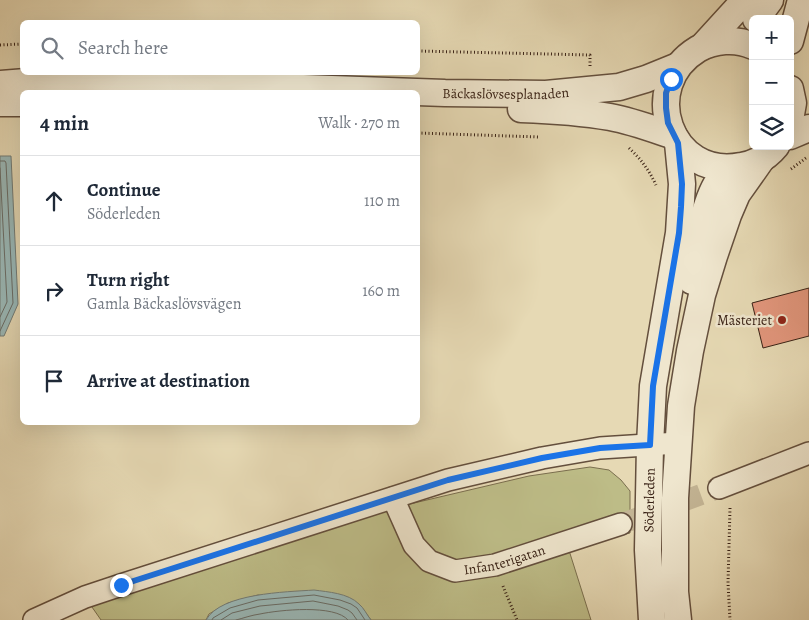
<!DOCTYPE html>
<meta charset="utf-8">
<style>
:root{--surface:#fff;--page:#f2f2f3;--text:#1f2937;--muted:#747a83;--line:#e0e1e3}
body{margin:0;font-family:Alegreya,serif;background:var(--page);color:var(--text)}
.controls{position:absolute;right:15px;top:15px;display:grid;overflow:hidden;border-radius:8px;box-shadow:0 5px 20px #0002}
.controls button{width:45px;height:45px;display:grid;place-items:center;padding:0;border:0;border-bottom:1px solid var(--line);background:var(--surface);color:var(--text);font:25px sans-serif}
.stop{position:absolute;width:15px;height:15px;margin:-11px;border:4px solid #1a73e8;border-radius:50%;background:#fff}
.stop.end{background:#1a73e8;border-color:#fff;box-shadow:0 1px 5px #0008}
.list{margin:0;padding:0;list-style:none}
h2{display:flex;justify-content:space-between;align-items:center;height:65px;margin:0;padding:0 20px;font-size:21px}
h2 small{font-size:16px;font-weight:400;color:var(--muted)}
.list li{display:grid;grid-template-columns:32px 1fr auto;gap:15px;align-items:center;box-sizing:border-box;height:90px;padding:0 20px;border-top:1px solid var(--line)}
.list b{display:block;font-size:19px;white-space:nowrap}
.list p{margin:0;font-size:16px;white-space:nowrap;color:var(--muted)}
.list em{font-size:16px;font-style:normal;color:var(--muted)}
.icon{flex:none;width:28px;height:28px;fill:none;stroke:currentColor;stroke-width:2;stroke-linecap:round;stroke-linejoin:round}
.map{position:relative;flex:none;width:809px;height:620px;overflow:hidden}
.search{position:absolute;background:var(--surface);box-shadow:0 5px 20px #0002;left:20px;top:20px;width:400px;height:55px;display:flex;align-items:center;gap:12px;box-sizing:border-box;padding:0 18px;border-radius:8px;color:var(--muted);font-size:19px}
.panel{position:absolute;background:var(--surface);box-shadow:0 5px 20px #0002;left:20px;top:90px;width:400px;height:335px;border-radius:8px}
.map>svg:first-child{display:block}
.green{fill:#bdbc87;stroke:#7a6e4e}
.water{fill:#9ab8b7;stroke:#737c76}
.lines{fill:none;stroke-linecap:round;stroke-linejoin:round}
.shore{stroke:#696c66;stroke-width:1}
.building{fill:#e2967c;stroke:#382115}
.minor-tunnel{stroke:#c3b494;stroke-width:21;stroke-dasharray:21 11;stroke-linecap:butt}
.minor-casing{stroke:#644f3d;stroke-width:24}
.tertiary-casing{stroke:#644f3d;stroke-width:29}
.path{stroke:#382115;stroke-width:3;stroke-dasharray:1 2.5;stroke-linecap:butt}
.minor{stroke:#efe6ce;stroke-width:21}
.tertiary{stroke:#efe6ce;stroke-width:26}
.route{stroke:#1a73e8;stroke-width:6}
.poi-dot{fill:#8f2418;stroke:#efe6ce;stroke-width:2}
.labels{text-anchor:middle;stroke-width:5;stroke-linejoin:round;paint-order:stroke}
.street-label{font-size:14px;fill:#382115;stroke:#efe6ce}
.poi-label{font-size:14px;fill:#382115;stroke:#efe6ce;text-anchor:end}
</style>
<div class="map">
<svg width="809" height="620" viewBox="0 0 809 620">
<rect width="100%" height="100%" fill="#e6d9b4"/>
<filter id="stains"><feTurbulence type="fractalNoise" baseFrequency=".004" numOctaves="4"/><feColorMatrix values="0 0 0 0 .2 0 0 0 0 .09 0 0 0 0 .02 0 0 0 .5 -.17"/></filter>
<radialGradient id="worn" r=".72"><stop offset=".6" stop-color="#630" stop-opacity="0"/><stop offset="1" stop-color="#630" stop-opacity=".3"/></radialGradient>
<path class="green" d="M 590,467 L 609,470 L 621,480 L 630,491 L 630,533 L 567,544 L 591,620 L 371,620 L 360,605 L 258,595 L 228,603 L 209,614 L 206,620 L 101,620 L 85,597 L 397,507 L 529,476 Z"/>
<g class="water">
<path d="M 0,156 L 11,156 L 18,304 L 4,336 L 0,336 Z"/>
<path d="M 314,590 C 328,592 348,593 359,604 C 364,608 367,615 371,620 L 206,620 C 221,593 286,592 314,590 Z"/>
</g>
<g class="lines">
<g class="shore">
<path d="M 0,161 L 5,161 L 6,163 L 13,303 L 0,331"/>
<path d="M 0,168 L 7,302 L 0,317"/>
<path d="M 212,620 L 213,618 L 230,608 L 258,600 L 314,595 L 340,600 L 351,604 L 357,608 L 365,620"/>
<path d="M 221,620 L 232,613 L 260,606 L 313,601 L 338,606 L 348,610 L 352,613 L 357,620"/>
<path d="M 236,620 C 244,618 252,615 260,614 C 279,610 335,604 348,620"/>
</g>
</g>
<path class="building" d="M 809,288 L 809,336 L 763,348 L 752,303 Z"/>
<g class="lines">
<path class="minor-tunnel" d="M 621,524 L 719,488"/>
<defs>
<g id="minor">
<path d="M 719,488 L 809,453"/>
<path id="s1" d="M 393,498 L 414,545 L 429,561 L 455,571 L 495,565 L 621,524"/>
<path d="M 34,620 L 85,597 L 121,585 L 448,480 L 542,458 L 600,448 L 678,443"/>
</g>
<g id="tertiary">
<path d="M 756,19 L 770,0"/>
<path d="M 790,41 L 801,0"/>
<path d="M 703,46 L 745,0"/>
<path d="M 753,46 C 736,38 714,40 698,49 C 637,86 670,180 741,166 C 755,164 767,157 776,146"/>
<path id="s2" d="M 0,84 L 26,82 L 247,86 L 445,93 L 546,94 L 619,87 L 646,79 L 678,66"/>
<path d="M 790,89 L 793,103 L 790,120"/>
<path d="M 0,103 L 22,103"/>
<path d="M 521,109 C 550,110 581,112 610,117 C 632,121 653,129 674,136"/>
<path d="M 790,136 L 809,128"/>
<path d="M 692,281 C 695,254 703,208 716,185 C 720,178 727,173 733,168"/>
<path id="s3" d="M 652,620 L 648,550 L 650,445 L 653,386 L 679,233 L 682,184 L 678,143"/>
<path d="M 678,620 L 675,592 L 675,498 L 681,406 L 690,351 L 702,295 L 714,256 L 728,215 L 737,194 L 761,160"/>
</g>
</defs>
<use href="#minor" class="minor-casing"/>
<use href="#tertiary" class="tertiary-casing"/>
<g class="path">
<path d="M 0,45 L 22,44"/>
<path d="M 418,51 L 590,55 L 590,66"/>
<path d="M 418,133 L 539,137"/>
<path d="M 629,148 C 641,159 649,170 656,185"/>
<path d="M 791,169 L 806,158"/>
<path d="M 730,508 L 728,583 L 730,620"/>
<path d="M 503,586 L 517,620"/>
</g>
<use href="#minor" class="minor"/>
<use href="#tertiary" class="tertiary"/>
</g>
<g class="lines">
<path class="route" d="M 121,585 L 448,480 L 542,458 L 600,448 L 650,445 L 653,386 L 679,233 L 681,207 L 682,184 L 678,143 L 668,123 L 666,108 L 666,93 L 671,79"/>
</g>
<circle class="poi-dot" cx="782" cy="320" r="5"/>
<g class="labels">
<g class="street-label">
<text dy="5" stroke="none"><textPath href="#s2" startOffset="506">Bäckaslövsesplanaden</textPath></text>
<text dy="5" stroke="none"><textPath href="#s3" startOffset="120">Söderleden</textPath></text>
<text dy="5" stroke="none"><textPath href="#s1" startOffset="152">Infanterigatan</textPath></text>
</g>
<g class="poi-label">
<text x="772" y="325">Mästeriet</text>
</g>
</g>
<rect width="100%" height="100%" filter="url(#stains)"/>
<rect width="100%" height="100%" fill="url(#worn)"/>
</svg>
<div class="controls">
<button>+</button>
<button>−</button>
<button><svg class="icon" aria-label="layers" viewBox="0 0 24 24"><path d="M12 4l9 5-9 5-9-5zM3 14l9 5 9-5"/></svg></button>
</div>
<div class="stop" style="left:671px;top:79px"></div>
<div class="stop end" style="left:121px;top:585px"></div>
<div class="search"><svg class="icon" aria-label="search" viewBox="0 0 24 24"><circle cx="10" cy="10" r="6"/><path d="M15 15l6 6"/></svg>Search here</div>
<section class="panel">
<h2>4 min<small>Walk · 270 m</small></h2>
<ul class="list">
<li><svg class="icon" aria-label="ahead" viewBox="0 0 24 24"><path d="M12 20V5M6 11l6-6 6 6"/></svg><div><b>Continue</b><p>Söderleden</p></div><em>110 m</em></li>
<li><svg class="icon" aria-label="right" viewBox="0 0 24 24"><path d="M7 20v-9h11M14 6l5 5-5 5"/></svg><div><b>Turn right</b><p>Gamla Bäckaslövsvägen</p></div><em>160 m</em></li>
<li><svg class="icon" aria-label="arrive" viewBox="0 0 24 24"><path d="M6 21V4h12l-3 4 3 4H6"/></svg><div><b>Arrive at destination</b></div></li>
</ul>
</section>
</div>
